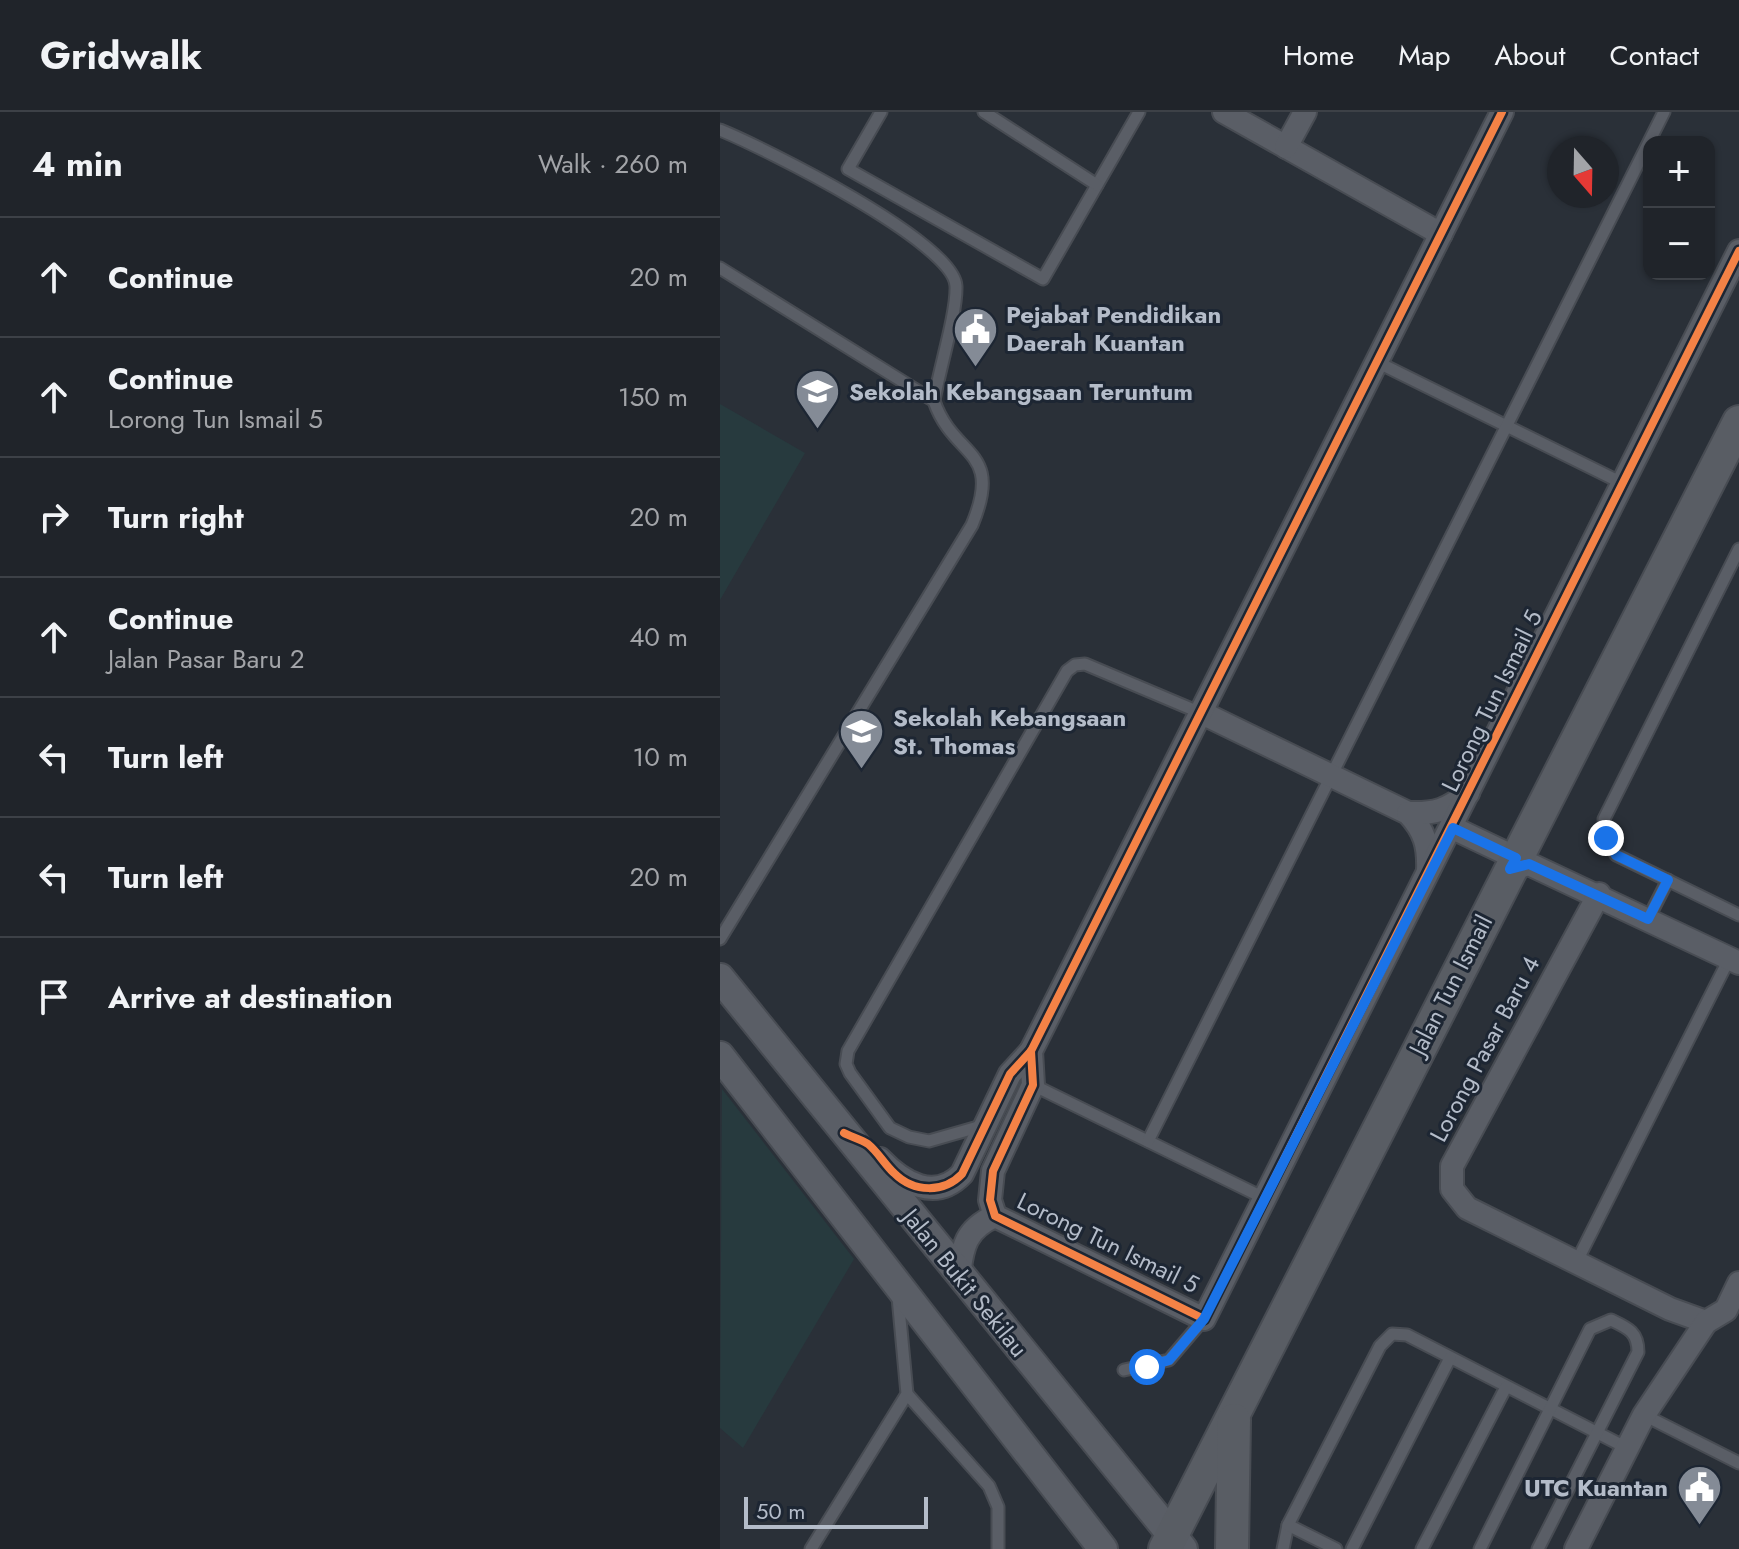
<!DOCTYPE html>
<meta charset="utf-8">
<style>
:root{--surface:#20242a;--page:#2d3036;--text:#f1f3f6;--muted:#a2a4a8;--line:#3d4147}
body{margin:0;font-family:Jost,sans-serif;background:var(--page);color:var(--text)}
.controls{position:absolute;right:24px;top:24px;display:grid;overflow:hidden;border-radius:16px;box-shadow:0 2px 6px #0004}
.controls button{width:72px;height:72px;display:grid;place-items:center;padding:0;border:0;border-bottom:2px solid var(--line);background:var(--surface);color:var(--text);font:40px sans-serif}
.compass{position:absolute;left:827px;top:24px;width:72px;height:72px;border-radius:50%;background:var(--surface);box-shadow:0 2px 6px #0004;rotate:160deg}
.scale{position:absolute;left:24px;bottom:20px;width:184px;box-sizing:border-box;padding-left:8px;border:4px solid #b4bcc9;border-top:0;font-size:22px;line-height:28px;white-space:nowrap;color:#b4bcc9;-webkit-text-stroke:6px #1d2633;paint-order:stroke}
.stop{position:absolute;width:24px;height:24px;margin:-18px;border:6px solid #1a73e8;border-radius:50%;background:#fff}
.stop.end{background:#1a73e8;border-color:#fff;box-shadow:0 2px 8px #0008}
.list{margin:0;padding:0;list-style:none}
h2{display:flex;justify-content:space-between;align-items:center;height:104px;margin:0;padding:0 32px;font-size:34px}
h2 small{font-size:26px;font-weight:400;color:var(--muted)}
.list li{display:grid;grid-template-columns:52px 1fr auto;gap:24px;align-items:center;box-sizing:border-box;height:120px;padding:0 32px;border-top:2px solid var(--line)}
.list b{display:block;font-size:30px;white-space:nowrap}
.list p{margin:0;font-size:26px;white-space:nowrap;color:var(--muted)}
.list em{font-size:26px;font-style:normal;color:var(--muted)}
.icon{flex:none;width:44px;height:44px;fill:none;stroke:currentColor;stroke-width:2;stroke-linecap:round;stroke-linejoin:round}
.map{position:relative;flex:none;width:1019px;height:1437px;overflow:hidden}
header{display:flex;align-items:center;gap:48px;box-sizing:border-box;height:112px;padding:0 40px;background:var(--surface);border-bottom:2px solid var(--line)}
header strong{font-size:38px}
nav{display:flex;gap:44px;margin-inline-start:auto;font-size:28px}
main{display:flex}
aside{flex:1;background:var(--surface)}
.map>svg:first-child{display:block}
.green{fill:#273a3e}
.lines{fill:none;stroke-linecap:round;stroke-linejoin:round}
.service-casing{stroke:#484c53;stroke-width:15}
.minor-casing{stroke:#484c53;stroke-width:26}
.tertiary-casing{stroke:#484c53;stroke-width:32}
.secondary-casing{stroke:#484c53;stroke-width:36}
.service{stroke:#5a5e66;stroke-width:11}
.minor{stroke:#5a5e66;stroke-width:22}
.tertiary{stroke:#5a5e66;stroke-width:28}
.secondary{stroke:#595d64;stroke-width:32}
.cycleway-casing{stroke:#1d2633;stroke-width:13}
.cycleway{stroke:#f48246;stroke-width:8}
.route{stroke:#1a73e8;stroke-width:10}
.labels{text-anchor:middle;stroke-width:6;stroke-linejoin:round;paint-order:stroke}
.poi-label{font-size:24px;font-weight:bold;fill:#b4bcc9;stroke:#1d2633;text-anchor:start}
.street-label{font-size:24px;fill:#b4bcc9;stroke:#1d2633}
</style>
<header>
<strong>Gridwalk</strong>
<nav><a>Home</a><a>Map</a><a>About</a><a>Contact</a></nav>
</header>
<main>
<aside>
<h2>4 min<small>Walk · 260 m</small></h2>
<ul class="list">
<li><svg class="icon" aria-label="ahead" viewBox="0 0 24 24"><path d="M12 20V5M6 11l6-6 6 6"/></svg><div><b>Continue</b></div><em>20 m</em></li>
<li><svg class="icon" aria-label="ahead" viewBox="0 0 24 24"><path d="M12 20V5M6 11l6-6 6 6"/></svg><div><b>Continue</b><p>Lorong Tun Ismail 5</p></div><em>150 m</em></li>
<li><svg class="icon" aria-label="right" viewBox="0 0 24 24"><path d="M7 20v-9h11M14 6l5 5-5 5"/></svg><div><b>Turn right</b></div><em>20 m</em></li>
<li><svg class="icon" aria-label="ahead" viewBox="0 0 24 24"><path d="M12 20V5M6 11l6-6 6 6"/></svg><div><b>Continue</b><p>Jalan Pasar Baru 2</p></div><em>40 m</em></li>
<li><svg class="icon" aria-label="left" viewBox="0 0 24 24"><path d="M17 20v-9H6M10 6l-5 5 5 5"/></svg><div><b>Turn left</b></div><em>10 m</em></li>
<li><svg class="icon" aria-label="left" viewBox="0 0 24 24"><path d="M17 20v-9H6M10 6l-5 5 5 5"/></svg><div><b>Turn left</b></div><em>20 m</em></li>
<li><svg class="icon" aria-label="arrive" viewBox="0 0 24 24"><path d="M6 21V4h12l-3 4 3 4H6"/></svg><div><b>Arrive at destination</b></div></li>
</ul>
</aside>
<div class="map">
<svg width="1019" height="1437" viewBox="0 0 1019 1437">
<rect width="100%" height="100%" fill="#2a3038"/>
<g class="green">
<path d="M 0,292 L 85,341 L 0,488 Z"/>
<path d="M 2,977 L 134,1147 L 23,1336 L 0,1316 Z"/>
</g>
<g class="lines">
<defs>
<g id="service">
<path d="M 161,0 L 128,57 L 323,167 L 419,0"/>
<path d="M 264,0 L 377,73"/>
<path d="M 0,18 C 42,35 234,130 236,174 C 237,201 219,258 214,289"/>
<path d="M 0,156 L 214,289 C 234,347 284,336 252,413 L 0,827"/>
<path d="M 657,250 L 902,371"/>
<path d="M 1019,437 L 884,707 L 886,726 L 896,743 L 1019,803"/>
<path d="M 928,807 L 948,768"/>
<path d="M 313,973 L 544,1086"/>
<path d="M 265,1013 L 209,1029 L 189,1025 L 170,1016 L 130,961 L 126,952 L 128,939 L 347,559 L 355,553 L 365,552 L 481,601"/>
<path d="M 428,1029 L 944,0"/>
<path d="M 856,1151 L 1009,847"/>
<path d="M 404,1258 L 449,1248 L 484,1207"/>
<path d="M 187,1282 L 269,1374 L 278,1395 L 278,1437"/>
<path d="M 924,1303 L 1019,1351"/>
<path d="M 91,1437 L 187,1282 L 178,1185"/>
<path d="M 563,1437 L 568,1413"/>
<path d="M 616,1437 L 568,1413 L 660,1234 L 672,1222 L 687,1223 L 907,1336"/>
<path d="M 632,1437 L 730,1246"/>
<path d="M 702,1437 L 786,1275"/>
<path d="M 760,1437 L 870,1217 L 891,1208 C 908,1216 918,1220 918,1240 L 818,1437"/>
</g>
<g id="minor">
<path d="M 504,0 L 721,122"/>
<path d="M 566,35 L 585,0"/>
<path d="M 482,601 L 688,701 C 705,719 709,734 708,759"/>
<path d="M 688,701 C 715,702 728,698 748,681"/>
<path d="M 733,716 L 796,746"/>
<path d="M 790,757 L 809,752 L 1019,851"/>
<path d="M 879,782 L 732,1054 L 732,1077 L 747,1096 L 950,1197 L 986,1210"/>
<path d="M 311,939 L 313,973 L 273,1059 L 270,1088 L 275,1104 L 484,1207 L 1019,139"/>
<path d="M 160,1047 C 183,1071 215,1090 242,1062 L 290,962 L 311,939 L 782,0"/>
<path d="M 239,1164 C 242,1134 246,1117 275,1104"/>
<path d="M 856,1437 L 924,1303 L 986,1210 L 1006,1198 L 1019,1171"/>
</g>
<g id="tertiary">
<path d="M 0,866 L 463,1437"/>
<path d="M 0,944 L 383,1437"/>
</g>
<g id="secondary">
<path d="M 445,1437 L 1019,310"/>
<path d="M 512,1437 L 514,1308"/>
</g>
</defs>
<use href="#service" class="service-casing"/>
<use href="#minor" class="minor-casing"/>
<use href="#tertiary" class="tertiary-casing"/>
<use href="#secondary" class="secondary-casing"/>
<use href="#service" class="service"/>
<use href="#minor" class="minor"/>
<use href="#tertiary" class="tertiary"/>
<use href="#secondary" class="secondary"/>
<defs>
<g id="cycleway">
<path d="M 311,939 L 313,973 L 273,1059 L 270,1088 L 275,1104 L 484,1207 L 1019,139"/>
<path d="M 124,1021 C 131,1025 141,1027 148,1032 C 158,1040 165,1053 174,1061 C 194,1081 224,1081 242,1062 L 290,962 L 311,939 L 782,0"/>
</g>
</defs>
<use href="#cycleway" class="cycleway-casing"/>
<use href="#cycleway" class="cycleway"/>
</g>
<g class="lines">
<path class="route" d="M 427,1255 L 449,1248 L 484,1207 L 733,716 L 796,746 L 790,757 L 809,752 L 928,807 L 948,768 L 896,743 L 886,726"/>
</g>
<defs>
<symbol id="civic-pin" viewBox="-11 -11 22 30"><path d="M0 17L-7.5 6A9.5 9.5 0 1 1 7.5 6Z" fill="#848b96" stroke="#1d2633"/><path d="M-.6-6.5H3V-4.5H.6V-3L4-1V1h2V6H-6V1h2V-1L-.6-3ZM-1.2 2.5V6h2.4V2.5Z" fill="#fff"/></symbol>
<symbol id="school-pin" viewBox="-11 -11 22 30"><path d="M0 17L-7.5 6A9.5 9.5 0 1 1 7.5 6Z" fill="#848b96" stroke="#1d2633"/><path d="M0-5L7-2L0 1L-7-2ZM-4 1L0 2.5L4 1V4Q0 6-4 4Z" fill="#fff"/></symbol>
</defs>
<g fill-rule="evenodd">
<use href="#civic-pin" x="230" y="192" width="51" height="69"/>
<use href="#school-pin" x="72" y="254" width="51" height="69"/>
<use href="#school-pin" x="116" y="594" width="51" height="69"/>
<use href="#civic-pin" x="954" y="1350" width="51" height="69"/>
</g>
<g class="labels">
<g class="poi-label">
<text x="286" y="211">Pejabat Pendidikan<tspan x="286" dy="28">Daerah Kuantan</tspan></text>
<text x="129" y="288">Sekolah Kebangsaan Teruntum</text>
<text x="173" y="614">Sekolah Kebangsaan<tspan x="173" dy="28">St. Thomas</tspan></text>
<text x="948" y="1384" text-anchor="end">UTC Kuantan</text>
</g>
<g class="street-label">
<text transform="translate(772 589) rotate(-64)" y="8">Lorong Tun Ismail 5</text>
<text transform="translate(731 873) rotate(-63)" y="8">Jalan Tun Ismail</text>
<text transform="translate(765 937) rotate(-62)" y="8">Lorong Pasar Baru 4</text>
<text transform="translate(388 1131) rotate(26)" y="8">Lorong Tun Ismail 5</text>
<text transform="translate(245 1171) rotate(51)" y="8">Jalan Bukit Sekilau</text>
</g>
</g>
</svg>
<div class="controls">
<button>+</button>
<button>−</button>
</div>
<svg class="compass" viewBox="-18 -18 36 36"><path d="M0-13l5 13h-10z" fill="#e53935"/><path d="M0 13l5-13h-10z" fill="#a2a4a8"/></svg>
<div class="scale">50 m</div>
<div class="stop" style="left:427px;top:1255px"></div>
<div class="stop end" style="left:886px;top:726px"></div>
</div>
</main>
